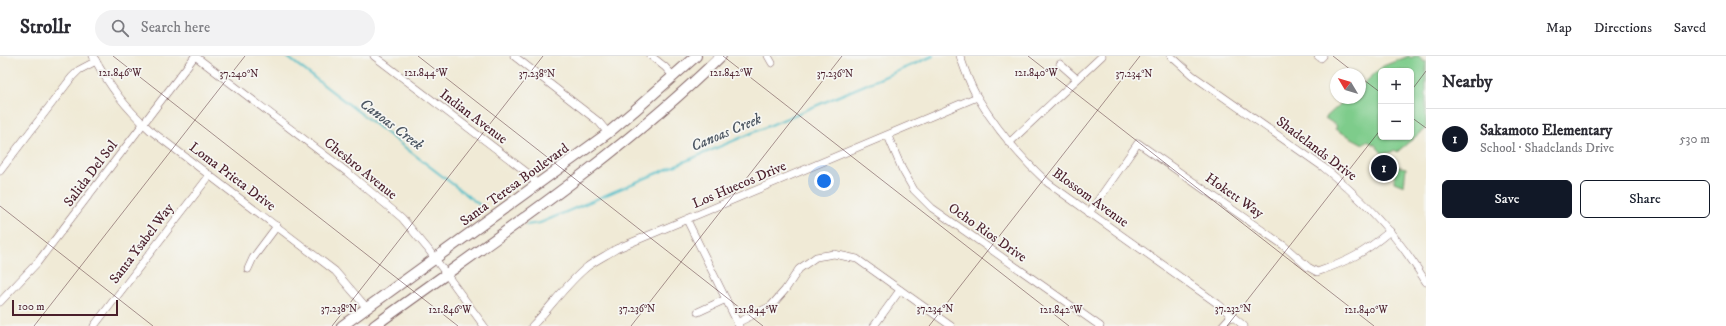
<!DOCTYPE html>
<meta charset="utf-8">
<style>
:root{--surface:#fff;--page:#f2f2f3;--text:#2b2b33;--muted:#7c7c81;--line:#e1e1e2;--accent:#111827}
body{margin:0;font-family:"IM FELL DW Pica",serif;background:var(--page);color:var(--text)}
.controls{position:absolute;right:12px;top:12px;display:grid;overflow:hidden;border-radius:6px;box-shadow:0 1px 3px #0004}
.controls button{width:36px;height:36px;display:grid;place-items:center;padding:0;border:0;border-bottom:1px solid var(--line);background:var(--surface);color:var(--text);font:20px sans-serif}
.compass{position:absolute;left:1330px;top:12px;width:36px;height:36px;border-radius:50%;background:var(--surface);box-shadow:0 1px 3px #0004;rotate:308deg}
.scale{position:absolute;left:12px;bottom:10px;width:106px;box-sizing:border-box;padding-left:4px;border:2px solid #4a1f2b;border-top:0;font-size:11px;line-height:14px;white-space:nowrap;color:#4a1f2b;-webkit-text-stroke:3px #f6f6f2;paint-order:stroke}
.you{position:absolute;left:824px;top:125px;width:14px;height:14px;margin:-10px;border:3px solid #fff;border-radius:50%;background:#1a73e8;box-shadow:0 0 0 6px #1a73e833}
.badge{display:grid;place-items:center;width:26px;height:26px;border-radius:50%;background:var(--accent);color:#fff;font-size:13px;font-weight:700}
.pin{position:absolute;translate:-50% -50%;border:2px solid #fff;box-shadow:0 1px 4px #0006}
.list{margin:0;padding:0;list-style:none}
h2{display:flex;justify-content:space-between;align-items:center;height:52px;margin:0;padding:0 16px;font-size:17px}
h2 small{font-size:13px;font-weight:400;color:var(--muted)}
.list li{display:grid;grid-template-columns:26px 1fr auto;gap:12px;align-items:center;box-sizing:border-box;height:60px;padding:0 16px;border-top:1px solid var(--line)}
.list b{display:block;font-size:15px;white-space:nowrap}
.list p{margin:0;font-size:13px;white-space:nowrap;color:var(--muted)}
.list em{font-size:13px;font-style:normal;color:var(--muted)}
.actions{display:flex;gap:8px;padding:12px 16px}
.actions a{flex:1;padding:9px 0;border:1px solid var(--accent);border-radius:6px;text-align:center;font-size:14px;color:var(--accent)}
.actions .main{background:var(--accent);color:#fff}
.icon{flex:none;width:22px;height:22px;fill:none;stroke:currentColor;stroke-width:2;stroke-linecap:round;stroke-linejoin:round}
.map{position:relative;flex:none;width:1426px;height:270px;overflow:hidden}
header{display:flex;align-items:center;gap:24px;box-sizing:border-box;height:56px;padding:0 20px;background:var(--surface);border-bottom:1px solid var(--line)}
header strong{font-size:19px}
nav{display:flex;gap:22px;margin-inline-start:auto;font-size:14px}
.search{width:280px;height:36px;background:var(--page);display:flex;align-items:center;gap:10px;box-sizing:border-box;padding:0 14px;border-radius:22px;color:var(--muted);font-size:15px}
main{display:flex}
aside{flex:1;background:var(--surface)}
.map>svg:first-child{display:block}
.green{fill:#7ecc8b;stroke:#64765b;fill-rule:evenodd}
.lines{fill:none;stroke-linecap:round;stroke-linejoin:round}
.stream{stroke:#50bdc8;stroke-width:2}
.minor-casing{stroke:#846667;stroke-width:8}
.secondary-casing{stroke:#846667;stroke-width:12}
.minor{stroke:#fff;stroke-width:7}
.secondary{stroke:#fff;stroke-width:10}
.ticks{fill:none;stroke:#4a1f2b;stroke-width:1;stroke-opacity:0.45}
.labels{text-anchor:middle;stroke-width:3.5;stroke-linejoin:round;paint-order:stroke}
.street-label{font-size:14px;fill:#4a1f2b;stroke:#f6f6f2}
.water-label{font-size:15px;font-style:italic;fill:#4c5662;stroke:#f6f6f2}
.ticks-label{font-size:10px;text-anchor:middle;fill:#4a1f2b;stroke:#f6f6f2;stroke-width:3.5;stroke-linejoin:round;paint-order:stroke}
</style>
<header>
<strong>Strollr</strong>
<div class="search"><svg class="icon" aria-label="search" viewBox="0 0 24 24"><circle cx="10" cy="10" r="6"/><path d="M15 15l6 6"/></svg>Search here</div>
<nav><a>Map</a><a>Directions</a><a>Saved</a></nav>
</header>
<main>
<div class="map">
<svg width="1426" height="270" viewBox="0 0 1426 270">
<rect width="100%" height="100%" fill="#f6f6f2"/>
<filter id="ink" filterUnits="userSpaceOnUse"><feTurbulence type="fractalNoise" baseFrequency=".025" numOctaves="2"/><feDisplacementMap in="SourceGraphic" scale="8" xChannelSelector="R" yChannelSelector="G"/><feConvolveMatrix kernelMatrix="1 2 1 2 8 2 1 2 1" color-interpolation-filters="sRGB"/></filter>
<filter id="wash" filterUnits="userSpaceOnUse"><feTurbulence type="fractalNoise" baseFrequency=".012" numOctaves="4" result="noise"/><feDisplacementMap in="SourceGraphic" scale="16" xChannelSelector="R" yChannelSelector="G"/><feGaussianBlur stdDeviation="0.9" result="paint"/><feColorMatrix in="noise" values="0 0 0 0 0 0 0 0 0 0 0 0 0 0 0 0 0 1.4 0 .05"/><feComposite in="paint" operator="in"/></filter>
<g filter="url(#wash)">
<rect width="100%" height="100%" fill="#f0ead6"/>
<g class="green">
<path d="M 1409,0 L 1411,2 L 1414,0 L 1419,0 L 1424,6 L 1426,5 L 1426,72 L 1397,96 L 1395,94 L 1389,97 L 1382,97 L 1375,89 L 1367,85 L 1363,88 L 1335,73 L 1337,70 L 1325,62 L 1347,42 L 1360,42 L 1360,31 L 1383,10 ZM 1381,15 L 1411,15 L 1411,81 L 1381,81 Z"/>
<path d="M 1395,110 L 1406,112 L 1404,130 L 1394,126 Z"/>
</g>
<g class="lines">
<g class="stream">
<path d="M 286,0 L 485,153"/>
<path d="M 526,169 L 540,167 L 933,0"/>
</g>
</g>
</g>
<g filter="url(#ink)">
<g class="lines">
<defs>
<g id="minor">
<path d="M 93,0 C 110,31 124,50 150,74 L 335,215 L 367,252"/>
<path d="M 195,0 L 347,116 L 402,162 L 428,193 L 484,270"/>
<path d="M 374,0 L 529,118 L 537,129"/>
<path d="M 514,0 L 599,66 L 608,77"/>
<path d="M 651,0 L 665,11 L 674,21"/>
<path d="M 768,0 L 772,7"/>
<path d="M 960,0 C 965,14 970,30 978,42 C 997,74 1021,102 1048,127 L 1218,248 L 1244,270"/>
<path d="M 1171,0 L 1192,19 L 1323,111 C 1364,144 1399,181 1426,226"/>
<path d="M 1318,0 L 1321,2 L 1323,0"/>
<path d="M 1060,8 L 1077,23"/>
<path d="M 888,80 L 902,113 L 914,134 L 932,152 L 1100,270"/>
<path d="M 1009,87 L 1102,0"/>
<path d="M 0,115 L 72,21 L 79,14 L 96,5"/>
<path d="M 1089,157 L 1138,87 L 1283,189 L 1308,211 L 1317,216 C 1349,205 1364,197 1390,175"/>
<path d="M 687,164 L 739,270"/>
<path d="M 248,213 L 253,202 L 277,170"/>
<path d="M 0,246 L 37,207 L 195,0"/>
<path d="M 698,256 L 726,243"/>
<path d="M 737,267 L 771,250 L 785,234 L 799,213 L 816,201 L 834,198 L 857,203 L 951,270"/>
<path d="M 94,270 L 210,119"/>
<path d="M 532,270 C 551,251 566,228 587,211 C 596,204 607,199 616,193 L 977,41"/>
<path d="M 874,270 L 900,234"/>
<path d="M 1222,270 L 1232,259"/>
</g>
<g id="secondary">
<path d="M 342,270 L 608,77 L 634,55 L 696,0"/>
<path d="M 374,270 C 492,184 616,103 721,0"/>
</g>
</defs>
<use href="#minor" class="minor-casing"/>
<use href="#secondary" class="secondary-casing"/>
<use href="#minor" class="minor"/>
<use href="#secondary" class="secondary"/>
</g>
</g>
<path class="ticks" d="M 113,0 L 458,270M 418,0 L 763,270M 723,0 L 1069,270M 1028,0 L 1374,270M 1333,0 L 1356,18M 1360,21 L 1381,37M 1411,35 L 1426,15M 1411,61 L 1426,72M 0,150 L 153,270M 34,270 L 245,0M 332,270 L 543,0M 631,270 L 842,0M 929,270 L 1140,0M 1227,270 L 1381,73"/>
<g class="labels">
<g class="street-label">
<text transform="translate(474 60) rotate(37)" y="5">Indian Avenue</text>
<text transform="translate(1317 92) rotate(37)" y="5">Shadelands Drive</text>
<text transform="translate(361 112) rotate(39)" y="5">Chesbro Avenue</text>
<text transform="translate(90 117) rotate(-53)" y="5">Salida Del Sol</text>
<text transform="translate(233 120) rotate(37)" y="5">Loma Prieta Drive</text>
<text transform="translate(514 128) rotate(-36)" y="5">Santa Teresa Boulevard</text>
<text transform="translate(739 128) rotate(-23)" y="5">Los Huecos Drive</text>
<text transform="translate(1235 139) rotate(35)" y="5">Hokett Way</text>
<text transform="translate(1091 141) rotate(36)" y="5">Blossom Avenue</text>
<text transform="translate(988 176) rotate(35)" y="5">Ocho Rios Drive</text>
<text transform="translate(141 187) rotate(-53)" y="5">Santa Ysabel Way</text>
</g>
<g class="water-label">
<text transform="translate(392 68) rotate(37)" y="5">Canoas Creek</text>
<text transform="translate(726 76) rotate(-23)" y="5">Canoas Creek</text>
</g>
</g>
<g class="ticks-label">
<text x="120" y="20">121.846°W</text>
<text x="426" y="20">121.844°W</text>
<text x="731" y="20">121.842°W</text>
<text x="1036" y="20">121.840°W</text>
<text x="239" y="21">37.240°N</text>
<text x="537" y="21">37.238°N</text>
<text x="835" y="21">37.236°N</text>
<text x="1134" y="21">37.234°N</text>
<text x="339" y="256">37.238°N</text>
<text x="637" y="256">37.236°N</text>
<text x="935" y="256">37.234°N</text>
<text x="1233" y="256">37.232°N</text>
<text x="450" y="257">121.846°W</text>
<text x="756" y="257">121.844°W</text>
<text x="1061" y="257">121.842°W</text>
<text x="1366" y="257">121.840°W</text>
</g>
</svg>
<div class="controls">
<button>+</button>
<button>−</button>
</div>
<svg class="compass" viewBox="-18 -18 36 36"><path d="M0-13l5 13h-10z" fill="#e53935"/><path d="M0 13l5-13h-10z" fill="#7c7c81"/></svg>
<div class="scale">100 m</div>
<div class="you"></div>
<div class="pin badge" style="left:1384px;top:112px">1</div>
</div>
<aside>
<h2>Nearby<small></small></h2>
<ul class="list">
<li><span class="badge">1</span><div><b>Sakamoto Elementary</b><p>School · Shadelands Drive</p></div><em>530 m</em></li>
</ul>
<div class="actions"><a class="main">Save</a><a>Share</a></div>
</aside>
</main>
